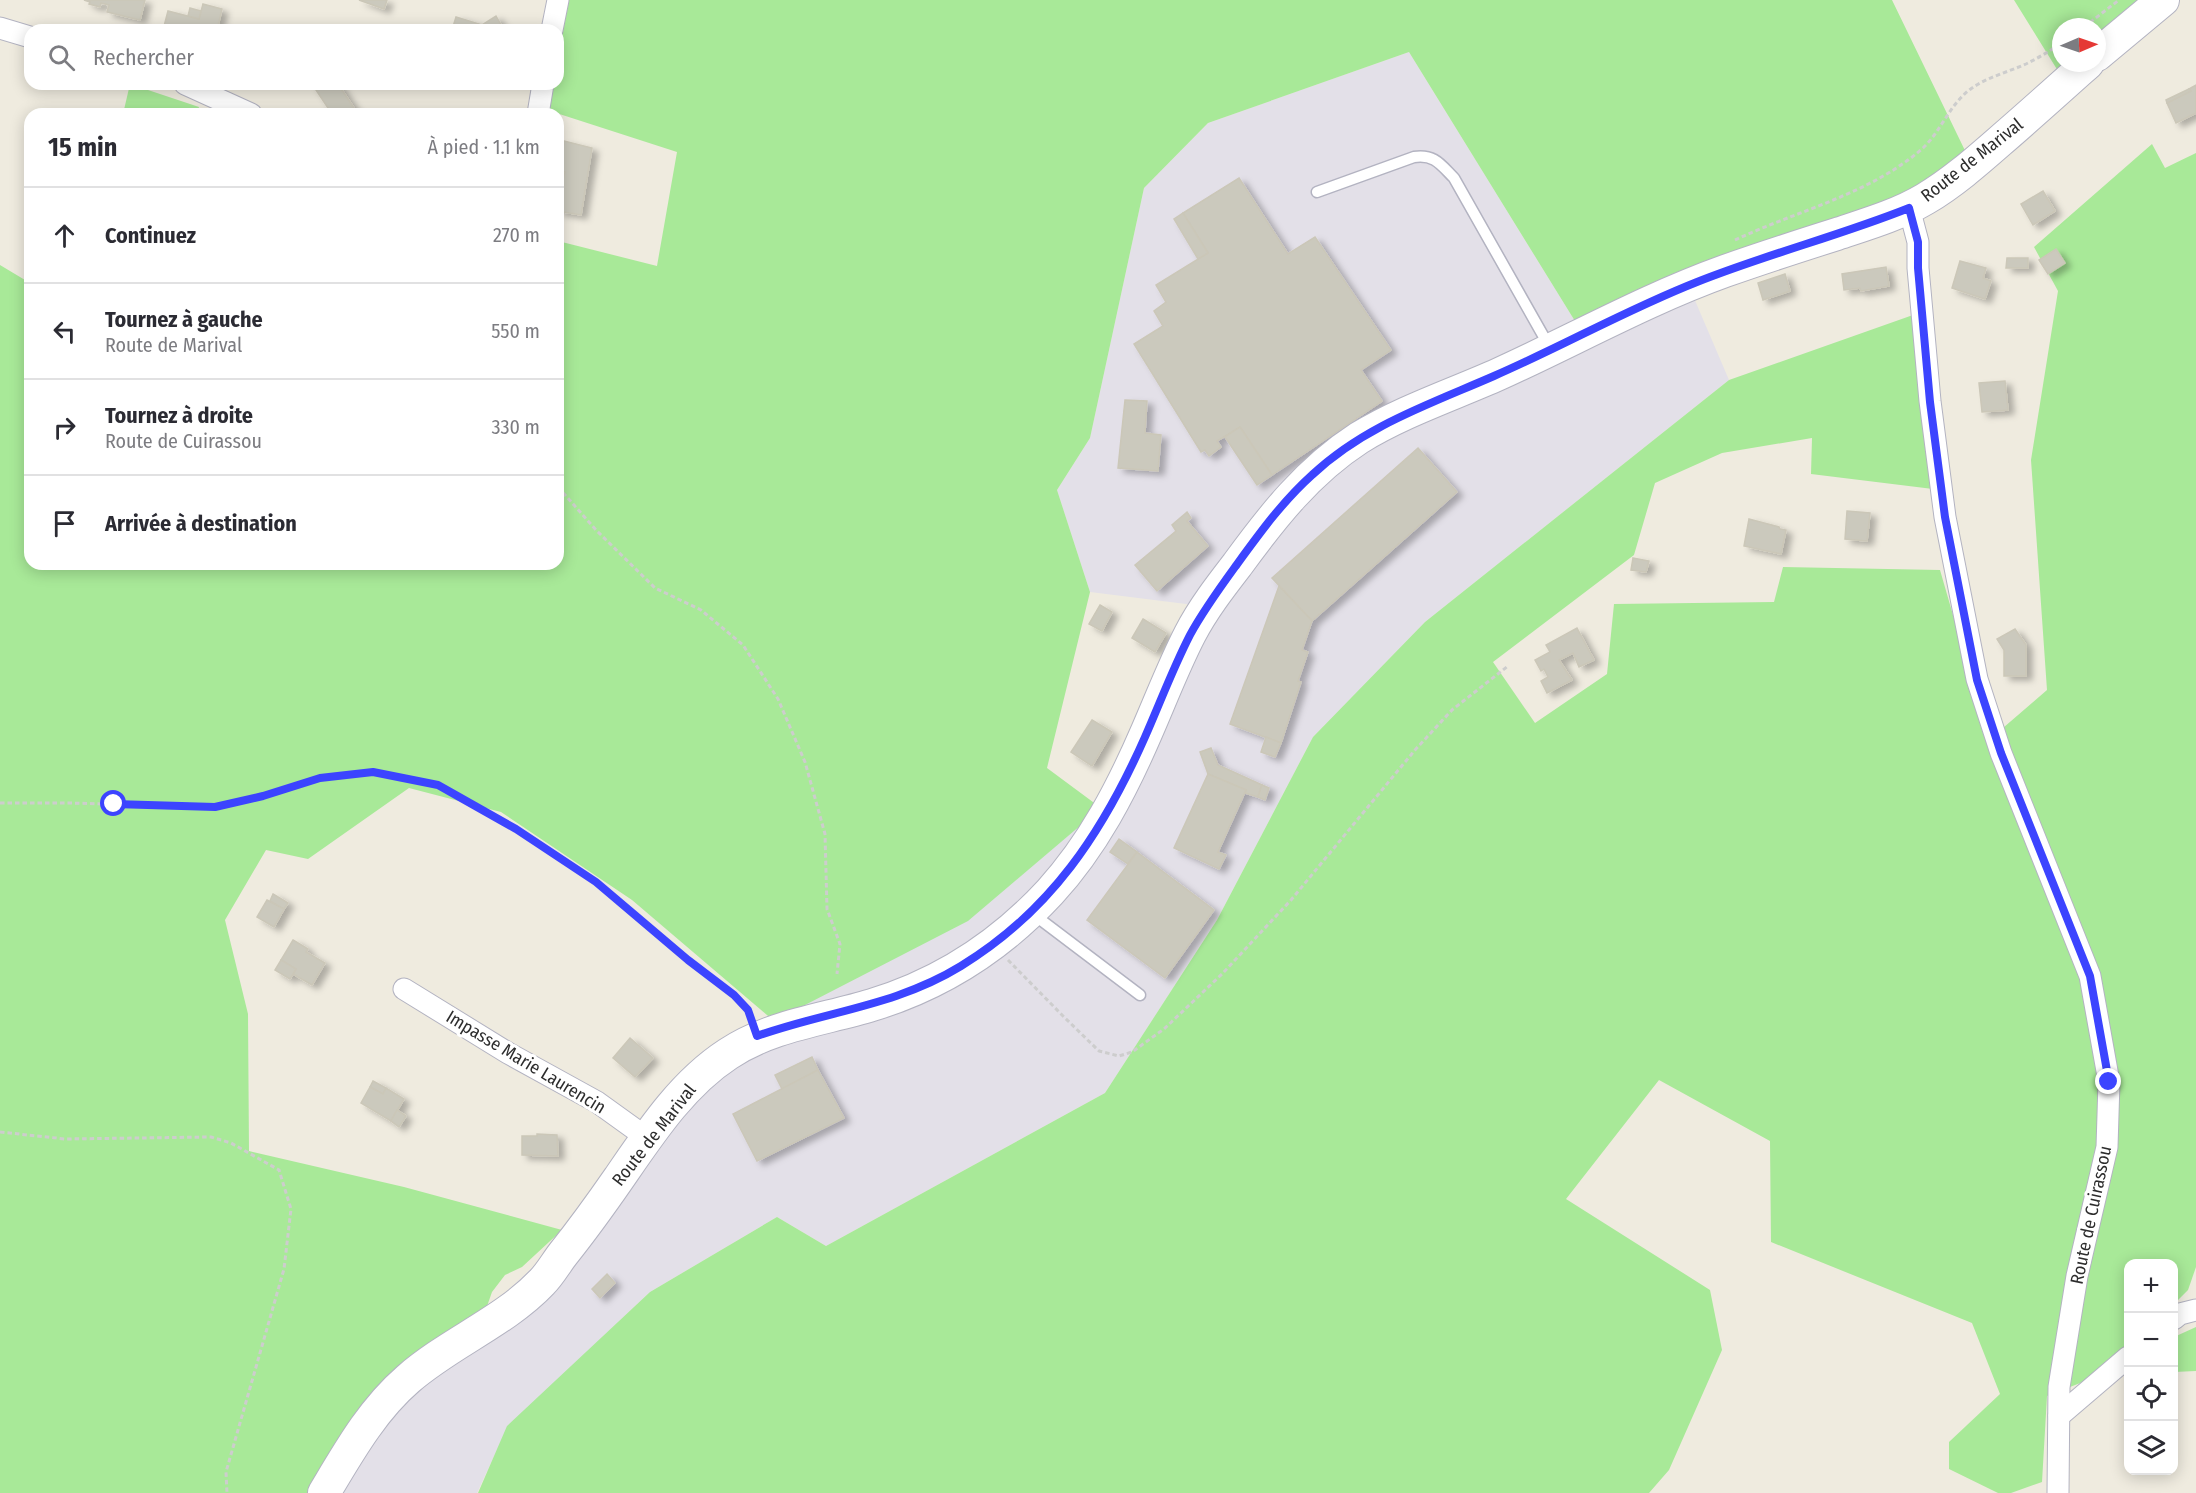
<!DOCTYPE html>
<html lang="fr">
<meta charset="utf-8">
<style>
:root{--surface:#fff;--page:#f7f7f7;--text:#2b2b33;--muted:#7c7c81;--line:#e1e1e2}
body{margin:0;font-family:"Fira Sans Condensed",sans-serif;background:var(--page);color:var(--text)}
.controls{position:absolute;right:18px;bottom:18px;display:grid;overflow:hidden;border-radius:12px;box-shadow:0 3px 15px #0003}
.controls button{width:54px;height:54px;display:grid;place-items:center;padding:0;border:0;border-bottom:2px solid var(--line);background:var(--surface);color:var(--text);font:30px sans-serif}
.compass{position:absolute;left:2052px;top:18px;width:54px;height:54px;border-radius:50%;background:var(--surface);box-shadow:0 3px 15px #0003;rotate:88deg}
.stop{position:absolute;width:18px;height:18px;margin:-14px;border:4px solid #3c44ff;border-radius:50%;background:#fff}
.stop.end{background:#3c44ff;border-color:#fff;box-shadow:0 2px 6px #0008}
.list{margin:0;padding:0;list-style:none}
h2{display:flex;justify-content:space-between;align-items:center;height:78px;margin:0;padding:0 24px;font-size:26px}
h2 small{font-size:20px;font-weight:400;color:var(--muted)}
.list li{display:grid;grid-template-columns:39px 1fr auto;gap:18px;align-items:center;box-sizing:border-box;height:96px;padding:0 24px;border-top:2px solid var(--line)}
.list b{display:block;font-size:22px;white-space:nowrap}
.list p{margin:0;font-size:20px;white-space:nowrap;color:var(--muted)}
.list em{font-size:20px;font-style:normal;color:var(--muted)}
.icon{flex:none;width:33px;height:33px;fill:none;stroke:currentColor;stroke-width:2;stroke-linecap:round;stroke-linejoin:round}
.map{position:relative;flex:none;width:2196px;height:1493px;overflow:hidden}
.search{position:absolute;background:var(--surface);box-shadow:0 3px 15px #0003;left:24px;top:24px;width:540px;height:66px;display:flex;align-items:center;gap:15px;box-sizing:border-box;padding:0 21px;border-radius:18px;color:var(--muted);font-size:22px}
.panel{position:absolute;background:var(--surface);box-shadow:0 3px 15px #0003;left:24px;top:108px;width:540px;height:462px;border-radius:18px}
.map>svg:first-child{display:block}
.industrial{fill:#e3e0e8}
.green{fill:#a8e998}
.building{fill:#cbc9bd;stroke:#cbc7b8;stroke-width:1.5;filter:url(#shadow)}
.lines{fill:none;stroke-linecap:round;stroke-linejoin:round}
.lane-casing{stroke:#b3b3c1;stroke-width:13}
.street-casing{stroke:#b3b3c1;stroke-width:23}
.secondary-casing{stroke:#b3b3c1;stroke-width:34}
.path{stroke:#cdcdcd;stroke-width:3;stroke-dasharray:4.5 3;stroke-linecap:butt}
.lane{stroke:#fff;stroke-width:10}
.street{stroke:#fff;stroke-width:21}
.secondary{stroke:#fff;stroke-width:32}
.route{stroke:#3c44ff;stroke-width:8}
.labels{text-anchor:middle;stroke-width:6;stroke-linejoin:round;paint-order:stroke}
.street-label{font-size:18px;fill:#2d2d2d;stroke:#fff}
</style>
<div class="map">
<svg width="2196" height="1493" viewBox="0 0 2196 1493">
<defs>
<filter id="shadow"><feDropShadow dx="6" dy="4" stdDeviation="3" flood-color="#0004"/></filter>
</defs>
<rect width="100%" height="100%" fill="#efebdf"/>
<path class="industrial" d="M 1409,52 L 1578,326 L 1685,277 L 1729,380 L 1425,622 L 1313,737 L 1217,920 L 1105,1093 L 826,1246 L 777,1217 L 650,1292 L 508,1426 L 477,1493 L 316,1493 L 485,1312 L 548,1253 L 562,1230 L 687,1077 L 1101,808 L 1202,606 L 1090,592 L 1057,490 L 1090,438 L 1144,188 L 1208,123 Z"/>
<g class="green">
<path d="M 566,0 L 1892,0 L 1972,165 L 1948,188 L 1578,326 L 1409,52 L 1208,123 L 1144,188 L 1090,438 L 1057,490 L 1090,592 L 1047,768 L 1101,808 L 968,921 L 774,1021 L 632,900 L 501,812 L 409,788 L 308,859 L 266,850 L 225,920 L 248,1014 L 249,1151 L 404,1187 L 562,1230 L 522,1267 L 505,1275 L 492,1292 L 485,1312 L 316,1493 L 0,1493 L 0,265 L 30,283 L 30,564 L 558,564 L 558,241 L 657,266 L 677,152 L 547,110 L 551,84 L 558,84 L 558,44 Z"/>
<path d="M 2014,0 L 2152,0 L 2097,42 L 2097,27 L 2061,27 L 2061,63 L 2069,63 L 2058,71 Z"/>
<path d="M 130,84 L 199,107 L 197,114 L 123,114 Z"/>
<path d="M 2152,144 L 2165,168 L 2196,153 L 2196,1267 L 2188,1290 L 2174,1304 L 2174,1264 L 2128,1264 L 2128,1346 L 2093,1378 L 2047,1396 L 2042,1482 L 2011,1493 L 1998,1493 L 1949,1469 L 1949,1442 L 2000,1394 L 1972,1323 L 1771,1242 L 1770,1141 L 1659,1080 L 1566,1199 L 1710,1290 L 1722,1350 L 1669,1470 L 1649,1493 L 478,1493 L 507,1426 L 650,1292 L 777,1217 L 826,1246 L 1105,1093 L 1217,920 L 1313,737 L 1425,622 L 1729,380 L 1913,315 L 1933,489 L 1811,474 L 1812,438 L 1722,453 L 1655,483 L 1634,555 L 1493,662 L 1535,723 L 1607,674 L 1614,604 L 1774,602 L 1783,567 L 1940,570 L 1989,740 L 2047,690 L 2031,460 L 2058,291 L 2034,247 Z"/>
<path d="M 2196,1327 L 2196,1371 L 2174,1372 L 2174,1337 Z"/>
</g>
<g class="building">
<path d="M 84,0 L 145,0 L 140,20 L 107,12 L 109,5 L 101,3 L 100,7 L 89,4 L 90,2 Z"/>
<path d="M 359,0 L 387,0 L 384,9 Z"/>
<path d="M 203,4 L 222,9 L 217,30 L 163,30 L 168,11 L 199,19 Z"/>
<path d="M 190,8 L 201,11 L 199,19 L 188,16 Z"/>
<path d="M 496,16 L 504,30 L 452,30 L 456,17 L 482,25 Z"/>
<path d="M 312,84 L 338,84 L 358,114 L 332,114 Z"/>
<path d="M 2196,85 L 2196,113 L 2176,123 L 2167,103 L 2191,91 L 2189,89 Z"/>
<path d="M 2189,89 L 2191,91 L 2167,103 L 2166,100 Z"/>
<path d="M 564,141 L 592,148 L 581,215 L 558,211 L 558,193 L 565,172 L 558,170 Z"/>
<path d="M 1239,178 L 1288,254 L 1315,237 L 1391,350 L 1361,370 L 1382,401 L 1272,475 L 1240,427 L 1217,441 L 1221,447 L 1209,456 L 1205,450 L 1201,452 L 1134,344 L 1163,326 L 1154,311 L 1166,302 L 1156,285 L 1208,253 L 1183,213 Z"/>
<path d="M 2043,191 L 2055,211 L 2033,225 L 2021,204 Z"/>
<path d="M 1183,213 L 1208,253 L 1198,259 L 1174,219 Z"/>
<path d="M 2056,249 L 2065,263 L 2048,274 L 2039,260 Z"/>
<path d="M 2007,258 L 2028,258 L 2028,268 L 2006,268 Z"/>
<path d="M 1960,261 L 1986,268 L 1983,278 L 1991,281 L 1985,299 L 1952,288 Z"/>
<path d="M 1886,267 L 1889,286 L 1861,291 L 1860,288 L 1844,290 L 1842,274 Z"/>
<path d="M 1785,274 L 1790,291 L 1763,300 L 1758,283 Z"/>
<path d="M 2005,381 L 2008,410 L 1982,412 L 1979,383 Z"/>
<path d="M 1125,400 L 1147,401 L 1145,433 L 1161,435 L 1158,471 L 1118,468 Z"/>
<path d="M 1240,427 L 1272,475 L 1257,485 L 1225,437 Z"/>
<path d="M 1418,448 L 1457,492 L 1312,621 L 1272,578 Z"/>
<path d="M 1847,511 L 1870,513 L 1867,541 L 1845,539 Z"/>
<path d="M 1187,512 L 1191,518 L 1187,521 L 1208,546 L 1157,591 L 1135,565 L 1176,531 L 1172,525 Z"/>
<path d="M 1749,519 L 1779,527 L 1780,529 L 1786,530 L 1781,554 L 1744,546 Z"/>
<path d="M 1633,558 L 1649,561 L 1646,572 L 1631,570 Z"/>
<path d="M 1279,586 L 1312,621 L 1302,650 L 1308,652 L 1298,681 L 1301,682 L 1281,743 L 1230,724 Z"/>
<path d="M 1100,605 L 1112,612 L 1102,631 L 1089,624 Z"/>
<path d="M 1143,619 L 1166,633 L 1155,652 L 1132,638 Z"/>
<path d="M 1577,628 L 1594,660 L 1579,667 L 1573,653 L 1559,660 L 1572,680 L 1547,693 L 1541,681 L 1548,677 L 1544,669 L 1541,671 L 1535,660 L 1550,652 L 1546,645 Z"/>
<path d="M 2015,629 L 2026,645 L 2026,676 L 2004,676 L 2004,650 L 1997,639 Z"/>
<path d="M 1092,720 L 1112,732 L 1092,766 L 1071,752 Z"/>
<path d="M 1266,737 L 1281,743 L 1275,757 L 1261,752 Z"/>
<path d="M 1211,748 L 1218,765 L 1262,785 L 1258,797 L 1245,793 L 1246,790 L 1208,774 L 1200,752 Z"/>
<path d="M 1208,774 L 1246,790 L 1218,852 L 1226,855 L 1219,869 L 1174,848 Z"/>
<path d="M 1262,785 L 1269,788 L 1265,800 L 1258,797 Z"/>
<path d="M 1119,839 L 1137,852 L 1128,864 L 1110,852 Z"/>
<path d="M 1137,852 L 1214,910 L 1165,978 L 1087,920 Z"/>
<path d="M 273,894 L 288,903 L 284,909 L 270,901 Z"/>
<path d="M 267,900 L 284,909 L 274,927 L 257,917 Z"/>
<path d="M 293,940 L 308,949 L 306,952 L 325,963 L 312,985 L 293,974 L 296,969 L 281,960 Z"/>
<path d="M 281,960 L 296,969 L 290,979 L 275,970 Z"/>
<path d="M 630,1038 L 653,1058 L 635,1077 L 613,1058 Z"/>
<path d="M 812,1057 L 818,1070 L 782,1089 L 775,1075 Z"/>
<path d="M 818,1070 L 844,1118 L 757,1161 L 733,1114 Z"/>
<path d="M 373,1081 L 386,1088 L 383,1094 L 370,1087 Z"/>
<path d="M 370,1087 L 383,1094 L 386,1088 L 404,1099 L 391,1121 L 361,1103 Z"/>
<path d="M 397,1110 L 406,1116 L 399,1127 L 391,1121 Z"/>
<path d="M 537,1134 L 557,1135 L 558,1156 L 522,1155 L 522,1136 L 537,1136 Z"/>
<path d="M 607,1274 L 615,1283 L 600,1298 L 592,1289 Z"/>
</g>
<g class="lines">
<defs>
<g id="lane">
<path d="M 1317,192 L 1414,157 C 1435,154 1441,165 1454,178 L 1549,346"/>
<path d="M 1033,914 L 1140,995"/>
</g>
<g id="street">
<path d="M 0,28 L 30,37"/>
<path d="M 552,30 L 558,0"/>
<path d="M 185,84 L 251,114"/>
<path d="M 538,114 L 543,84"/>
<path d="M 1909,208 L 1918,242 L 1918,268 L 1930,401 L 1945,517 L 1977,679 L 2001,753 L 2090,976 L 2109,1082 L 2107,1147 L 2077,1276 L 2059,1387 L 2058,1493"/>
<path d="M 404,989 L 508,1053 L 597,1102 L 647,1138"/>
<path d="M 2174,1319 L 2180,1314 L 2196,1310"/>
<path d="M 2059,1416 L 2128,1357"/>
</g>
<g id="secondary">
<path d="M 2097,55 L 2163,0"/>
<path d="M 324,1493 C 348,1453 372,1410 408,1379 C 449,1343 504,1322 542,1282 C 550,1274 556,1263 563,1254 C 583,1229 601,1204 619,1178 C 650,1133 682,1084 728,1054 C 772,1025 823,1020 872,1005 C 941,984 1001,945 1050,892 C 1093,845 1122,789 1147,731 C 1161,699 1174,665 1190,634 C 1203,609 1220,587 1237,565 C 1272,517 1308,471 1359,438 C 1403,411 1452,395 1499,374 C 1574,340 1647,299 1725,271 C 1762,258 1799,246 1837,234 C 1867,224 1898,215 1925,199 C 1952,183 1976,162 2000,141 C 2029,116 2059,89 2088,63"/>
</g>
</defs>
<use href="#lane" class="lane-casing"/>
<use href="#street" class="street-casing"/>
<use href="#secondary" class="secondary-casing"/>
<g class="path">
<path d="M 2084,27 L 2119,0"/>
<path d="M 1735,240 C 1796,211 1871,194 1923,148 C 1942,130 1950,103 1972,88 C 1988,77 2008,72 2026,64 C 2038,58 2050,51 2061,43"/>
<path d="M 558,487 L 596,530 L 655,588 L 701,610 L 743,645 L 778,699 L 805,762 L 825,834 L 827,909 L 840,944 L 837,974"/>
<path d="M 0,803 L 69,803 L 215,807 L 263,796 L 320,778 L 373,773 L 438,785 L 477,805 L 516,829 L 596,882 L 688,960 L 734,995 L 748,1010 L 750,1017"/>
<path d="M 1008,960 L 1064,1017 L 1099,1051 L 1119,1056 L 1132,1052 L 1164,1029 L 1222,974 L 1291,900 L 1415,750 L 1452,710 L 1508,666"/>
<path d="M 0,1132 L 65,1139 L 211,1137 L 231,1143 L 279,1170 L 291,1209 L 284,1269 L 226,1472 L 227,1493"/>
</g>
<use href="#lane" class="lane"/>
<use href="#street" class="street"/>
<use href="#secondary" class="secondary"/>
</g>
<g class="lines">
<path class="route" d="M 114,804 L 215,807 L 263,796 L 320,778 L 373,772 L 438,785 L 516,829 L 596,882 L 688,960 L 734,995 L 748,1010 L 757,1036 C 827,1011 896,1006 961,966 C 1051,911 1103,832 1145,737 C 1160,703 1173,668 1190,635 C 1203,611 1219,589 1235,567 C 1259,534 1282,502 1312,475 C 1364,426 1430,404 1494,376 C 1563,346 1628,309 1697,282 C 1767,254 1839,236 1909,208 L 1918,242 L 1918,268 L 1930,402 L 1945,517 L 1977,680 L 2001,753 L 2090,976 L 2109,1082"/>
</g>
<g class="labels">
<g class="street-label">
<text transform="translate(1972 160) rotate(-38)" y="6">Route de Marival</text>
<text transform="translate(526 1062) rotate(31)" y="6">Impasse Marie Laurencin</text>
<text transform="translate(654 1135) rotate(-52)" y="6">Route de Marival</text>
<text transform="translate(2091 1215) rotate(-78)" y="6">Route de Cuirassou</text>
</g>
</g>
</svg>
<div class="controls">
<button>+</button>
<button>−</button>
<button><svg class="icon" aria-label="locate" viewBox="0 0 24 24"><circle cx="12" cy="12" r="6"/><path d="M12 2v4M12 18v4M2 12h4M18 12h4"/></svg></button>
<button><svg class="icon" aria-label="layers" viewBox="0 0 24 24"><path d="M12 4l9 5-9 5-9-5zM3 14l9 5 9-5"/></svg></button>
</div>
<svg class="compass" viewBox="-18 -18 36 36"><path d="M0-13l5 13h-10z" fill="#e53935"/><path d="M0 13l5-13h-10z" fill="#7c7c81"/></svg>
<div class="stop" style="left:114px;top:804px"></div>
<div class="stop end" style="left:2109px;top:1082px"></div>
<div class="search"><svg class="icon" aria-label="search" viewBox="0 0 24 24"><circle cx="10" cy="10" r="6"/><path d="M15 15l6 6"/></svg>Rechercher</div>
<section class="panel">
<h2>15 min<small>À pied · 1.1 km</small></h2>
<ul class="list">
<li><svg class="icon" aria-label="ahead" viewBox="0 0 24 24"><path d="M12 20V5M6 11l6-6 6 6"/></svg><div><b>Continuez</b></div><em>270 m</em></li>
<li><svg class="icon" aria-label="left" viewBox="0 0 24 24"><path d="M17 20v-9H6M10 6l-5 5 5 5"/></svg><div><b>Tournez à gauche</b><p>Route de Marival</p></div><em>550 m</em></li>
<li><svg class="icon" aria-label="right" viewBox="0 0 24 24"><path d="M7 20v-9h11M14 6l5 5-5 5"/></svg><div><b>Tournez à droite</b><p>Route de Cuirassou</p></div><em>330 m</em></li>
<li><svg class="icon" aria-label="arrive" viewBox="0 0 24 24"><path d="M6 21V4h12l-3 4 3 4H6"/></svg><div><b>Arrivée à destination</b></div></li>
</ul>
</section>
</div>
